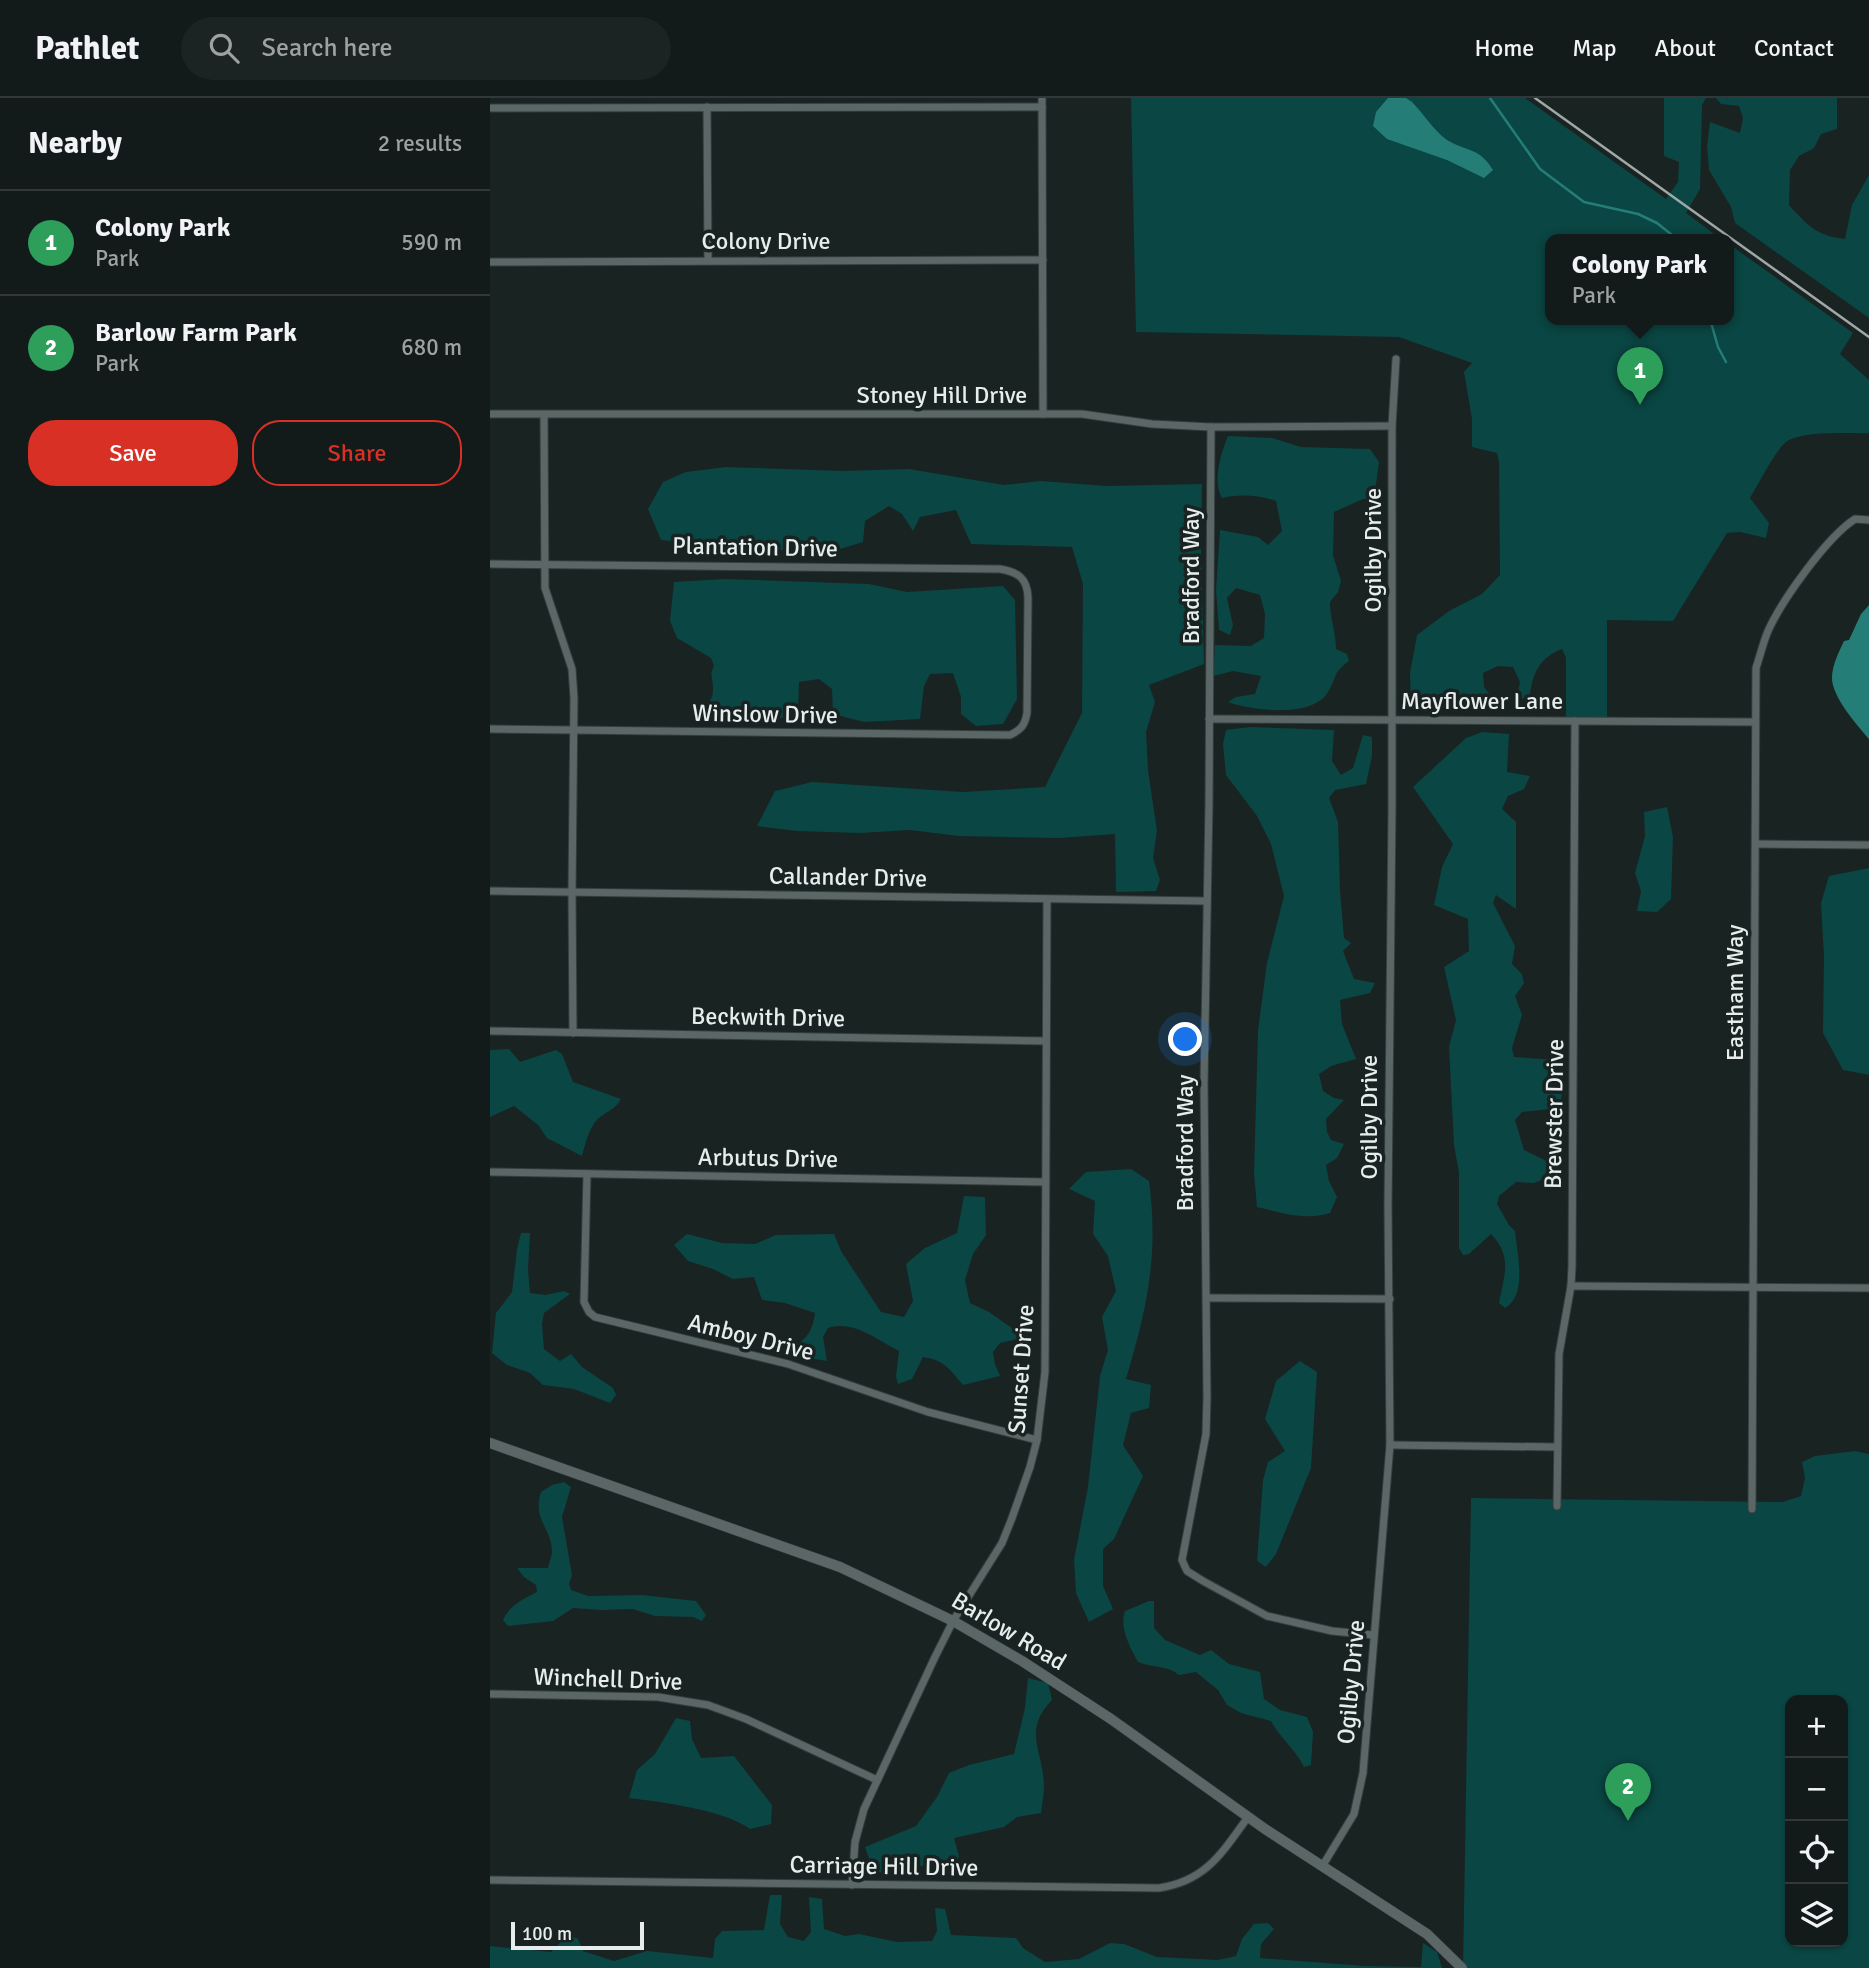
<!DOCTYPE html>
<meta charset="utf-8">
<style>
:root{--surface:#131a1a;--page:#1c2323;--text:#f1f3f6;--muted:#9da1a2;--line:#323839;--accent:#d93025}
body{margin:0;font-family:Signika,sans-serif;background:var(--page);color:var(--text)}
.controls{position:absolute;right:21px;bottom:21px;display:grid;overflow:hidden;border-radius:14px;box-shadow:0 2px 5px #0004}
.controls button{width:63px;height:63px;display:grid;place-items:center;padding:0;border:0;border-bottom:2px solid var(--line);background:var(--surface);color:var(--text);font:35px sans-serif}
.scale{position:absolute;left:21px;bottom:18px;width:133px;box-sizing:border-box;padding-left:7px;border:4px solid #e6edec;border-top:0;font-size:19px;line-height:24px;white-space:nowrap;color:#e6edec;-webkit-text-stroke:5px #192322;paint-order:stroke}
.you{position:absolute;left:696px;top:942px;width:24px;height:24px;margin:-18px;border:5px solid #fff;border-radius:50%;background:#1a73e8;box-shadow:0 0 0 10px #1a73e833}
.badge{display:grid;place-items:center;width:46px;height:46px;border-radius:50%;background:var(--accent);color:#fff;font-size:23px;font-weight:700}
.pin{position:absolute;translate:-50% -58px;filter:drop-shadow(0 2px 4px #0008)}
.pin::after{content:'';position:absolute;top:37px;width:24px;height:21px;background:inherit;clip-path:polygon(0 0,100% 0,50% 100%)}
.popup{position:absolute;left:1055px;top:136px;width:189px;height:91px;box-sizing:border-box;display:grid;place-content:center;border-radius:14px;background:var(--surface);filter:drop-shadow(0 2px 5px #0005);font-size:23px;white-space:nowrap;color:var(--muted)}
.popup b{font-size:26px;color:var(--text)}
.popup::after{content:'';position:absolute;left:50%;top:100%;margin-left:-14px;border:14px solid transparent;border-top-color:var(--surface)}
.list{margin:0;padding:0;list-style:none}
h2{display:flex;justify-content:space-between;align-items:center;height:91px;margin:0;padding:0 28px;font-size:30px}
h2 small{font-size:23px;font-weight:400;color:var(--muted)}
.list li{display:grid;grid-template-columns:46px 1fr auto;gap:21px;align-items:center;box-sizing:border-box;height:105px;padding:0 28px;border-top:2px solid var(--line)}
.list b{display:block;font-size:26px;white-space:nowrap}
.list p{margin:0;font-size:23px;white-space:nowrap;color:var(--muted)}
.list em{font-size:23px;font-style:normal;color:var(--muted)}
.actions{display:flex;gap:14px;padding:21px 28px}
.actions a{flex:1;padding:16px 0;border:2px solid var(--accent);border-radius:28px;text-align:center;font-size:24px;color:var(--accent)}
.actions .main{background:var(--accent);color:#fff}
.icon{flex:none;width:38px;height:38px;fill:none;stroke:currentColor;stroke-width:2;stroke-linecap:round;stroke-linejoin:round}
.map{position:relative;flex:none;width:1379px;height:1870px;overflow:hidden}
header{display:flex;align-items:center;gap:42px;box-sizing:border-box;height:98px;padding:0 35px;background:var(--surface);border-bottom:2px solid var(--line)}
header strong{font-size:33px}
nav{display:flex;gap:38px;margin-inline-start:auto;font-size:24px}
.search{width:490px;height:63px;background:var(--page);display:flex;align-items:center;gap:18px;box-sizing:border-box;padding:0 24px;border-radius:38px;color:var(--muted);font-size:26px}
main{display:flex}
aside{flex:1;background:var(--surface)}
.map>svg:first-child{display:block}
.green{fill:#0a4643;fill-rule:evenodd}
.water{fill:#257d78}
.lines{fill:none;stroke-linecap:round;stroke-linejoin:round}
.stream{stroke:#257d78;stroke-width:2.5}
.minor-casing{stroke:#363e3d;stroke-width:9}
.tertiary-casing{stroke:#363e3d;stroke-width:11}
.minor{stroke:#5b6766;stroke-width:7}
.tertiary{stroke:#5b6766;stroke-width:10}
.rail{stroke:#a0a8a7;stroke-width:2.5}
.labels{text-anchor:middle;stroke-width:7;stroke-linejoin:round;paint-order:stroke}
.street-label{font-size:24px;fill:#e6edec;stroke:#192322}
</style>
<header>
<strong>Pathlet</strong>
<div class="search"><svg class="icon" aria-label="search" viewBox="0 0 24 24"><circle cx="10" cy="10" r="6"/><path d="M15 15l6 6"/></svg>Search here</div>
<nav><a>Home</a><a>Map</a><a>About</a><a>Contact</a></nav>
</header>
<main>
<aside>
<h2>Nearby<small>2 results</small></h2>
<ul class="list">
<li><span class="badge" style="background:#2e9e5b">1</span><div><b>Colony Park</b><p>Park</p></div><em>590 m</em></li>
<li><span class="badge" style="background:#2e9e5b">2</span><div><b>Barlow Farm Park</b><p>Park</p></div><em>680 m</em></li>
</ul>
<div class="actions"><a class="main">Save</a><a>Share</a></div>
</aside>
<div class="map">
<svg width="1379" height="1870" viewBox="0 0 1379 1870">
<rect width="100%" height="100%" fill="#192322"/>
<g class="green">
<path d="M 641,0 L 1035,0 L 1176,101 L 1188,84 L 1189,64 L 1174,58 L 1174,0 L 1216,0 L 1212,7 L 1210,91 L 1196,115 L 1231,141 L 1061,141 L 1061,221 L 1239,221 L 1239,146 L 1363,235 L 1350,256 L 1379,282 L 1379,335 C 1358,336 1314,332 1296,344 C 1287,350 1267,389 1260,400 L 1279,425 L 1276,440 L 1250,434 L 1237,435 L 1183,523 L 1117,522 L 1117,623 L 1076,623 L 1076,560 L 1072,551 C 1050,559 1042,576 1040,598 L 1031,601 L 1027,598 L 1030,584 L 1023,569 L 1008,568 L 993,575 L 994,589 L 1004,602 L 1003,606 L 980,610 L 927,607 L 921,602 L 920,575 L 927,537 L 959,513 L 992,496 L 1010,477 L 1009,364 L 1007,355 L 982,349 L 982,321 L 974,274 L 982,265 L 909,239 L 646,234 Z"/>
<path d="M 1226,0 L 1347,0 L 1347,31 L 1331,36 L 1324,50 L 1309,58 L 1300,72 L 1299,107 C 1317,127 1327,138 1355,141 L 1362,107 L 1379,77 L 1379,220 L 1245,125 L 1241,109 L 1219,72 L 1217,48 L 1220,24 L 1250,35 L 1253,20 L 1249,8 L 1231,6 Z"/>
<path d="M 738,338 L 782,340 L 811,349 L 880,351 L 889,364 L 884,401 L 873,401 L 844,414 L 843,457 L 851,483 L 848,494 L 840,504 C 840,521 846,534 846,551 L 857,556 L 859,563 C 843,574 847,579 838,594 C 823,620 763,613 738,604 L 746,599 L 765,596 L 771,578 L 743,573 L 723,578 L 725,547 L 761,548 L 774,540 L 775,516 L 770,497 L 746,490 L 737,500 L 743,527 L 740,537 L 729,532 L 726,492 L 730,432 L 768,439 L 778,447 L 792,433 L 786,403 C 767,397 752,396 732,400 C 722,383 731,355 738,338 Z"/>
<path d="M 236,369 L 353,373 L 419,371 L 514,387 L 551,383 L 616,388 L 712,386 L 711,454 L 714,566 L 659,587 L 665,604 L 656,634 L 658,672 L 667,733 L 663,760 L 670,782 L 666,793 L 626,794 L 625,736 L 569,740 L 469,738 L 420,732 L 370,735 L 307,733 L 267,728 L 285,693 L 322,684 L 473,694 L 555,689 L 592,615 L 593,486 L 582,449 L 481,446 L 466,412 L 430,419 L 423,433 L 412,416 L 399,408 L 375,423 L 373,444 L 337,455 L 241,449 L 171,442 L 158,411 L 173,384 L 196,374 Z"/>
<path d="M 235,481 L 379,486 L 417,494 L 513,488 L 525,502 L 527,601 L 513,626 L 486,628 L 471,616 L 471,599 L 463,575 L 440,576 L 434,588 L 430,621 L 374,624 L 343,616 L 342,591 L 329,581 L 309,584 L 308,616 L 278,623 L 205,619 C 213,612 224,603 223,590 C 223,581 219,577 224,568 L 221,560 L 187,540 L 180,523 L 184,484 Z"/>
<path d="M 760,629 L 844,632 L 842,663 L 851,677 L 863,670 L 873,637 L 882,639 L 882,658 L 876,686 L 845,692 L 839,700 L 848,724 L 850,793 L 854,840 L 861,845 L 853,853 L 864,881 L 885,885 L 880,895 L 850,902 L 852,926 L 866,961 L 841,968 L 829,976 L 833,993 L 844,1000 L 854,1002 L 836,1021 L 837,1034 L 841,1042 L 854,1046 L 847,1060 L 836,1067 L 839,1083 L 847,1099 L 840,1115 C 815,1123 792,1115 767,1109 L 764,1076 L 768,932 L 777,865 L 794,798 L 781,746 L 767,718 L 736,677 L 733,646 L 736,632 Z"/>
<path d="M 992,634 L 1019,636 L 1017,674 L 1040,678 L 1034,691 L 1018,698 L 1012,711 L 1026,724 L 1026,811 L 1006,797 L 1003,805 L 1025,848 L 1022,866 L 1032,876 L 1034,885 L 1025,898 L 1032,917 L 1022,950 L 1024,959 L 1066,962 C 1077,977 1072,993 1070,1010 L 1032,1014 L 1025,1022 L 1034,1052 L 1069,1069 L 1066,1077 L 1044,1085 L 1026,1084 L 1009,1098 L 1007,1106 L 1019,1127 L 1025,1133 C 1027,1155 1038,1197 1015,1210 L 1009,1205 C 1014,1177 1023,1159 1001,1136 L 979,1156 L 973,1157 L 969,1150 L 969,1075 L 964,1047 L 959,949 L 966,922 L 954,869 L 979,853 L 978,821 L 944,807 L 952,769 L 963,746 L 923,689 L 976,640 Z"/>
<path d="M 1177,709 L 1183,739 L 1181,801 L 1167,814 L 1147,813 L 1151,793 L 1145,775 L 1155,738 L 1154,714 Z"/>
<path d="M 1379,770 L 1379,977 L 1353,972 L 1333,935 L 1334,858 L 1331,805 L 1339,778 Z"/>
<path d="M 19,951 L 30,964 L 66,952 L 72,956 L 83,984 L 131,1001 C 125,1013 113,1014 105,1024 C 98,1034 95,1047 92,1058 L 57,1040 L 48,1027 L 24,1008 L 0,1019 L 0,952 Z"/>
<path d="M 641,1071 L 659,1083 C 669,1158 657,1210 636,1281 L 661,1287 L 659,1310 L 641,1315 L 633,1347 L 653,1378 L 624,1441 L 613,1451 L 613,1488 L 623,1511 L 599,1524 L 586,1495 L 584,1462 L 598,1389 L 610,1278 L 618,1252 L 612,1219 L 626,1193 L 618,1158 L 603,1136 L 605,1103 L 579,1091 L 596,1074 Z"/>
<path d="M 474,1098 L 495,1099 L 496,1137 L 483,1156 L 475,1182 L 480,1205 L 499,1214 L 526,1233 L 528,1241 L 510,1245 L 503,1254 L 505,1266 L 510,1278 L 473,1287 C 460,1272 455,1262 433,1259 L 422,1281 L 408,1286 L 406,1278 L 409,1253 C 385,1241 364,1222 338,1230 L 333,1239 L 337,1263 L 307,1258 L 304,1248 C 318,1241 323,1230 325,1215 L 295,1205 L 272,1202 L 264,1179 L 243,1181 L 223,1171 L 198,1163 L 184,1147 L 197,1136 L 232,1145 L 265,1146 L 286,1137 L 344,1136 L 351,1153 L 391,1214 L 414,1219 L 423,1203 L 416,1166 L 435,1150 L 467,1135 Z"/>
<path d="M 31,1135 L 40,1135 L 38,1171 L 40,1195 L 56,1197 L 74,1193 L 80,1196 L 54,1215 L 52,1226 L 54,1251 L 70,1263 L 81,1256 L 92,1269 L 123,1290 L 126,1297 L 120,1305 L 84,1291 L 53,1287 L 40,1275 L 17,1267 L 2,1255 L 6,1215 L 22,1194 L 27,1151 Z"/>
<path d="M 810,1263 L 827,1274 L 821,1370 L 786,1456 L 776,1469 L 767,1463 L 773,1382 L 778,1364 L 795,1353 L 775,1321 L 786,1283 Z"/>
<path d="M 1365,1353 L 1379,1356 L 1379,1870 L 973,1870 L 981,1400 L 1293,1404 L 1311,1398 L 1315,1380 L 1312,1364 L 1325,1358 ZM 1300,1602 L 1353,1602 L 1353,1844 L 1300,1844 Z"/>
<path d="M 74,1384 L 81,1389 L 72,1419 L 82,1477 L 79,1486 L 81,1492 L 98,1498 L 152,1497 L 206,1503 L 216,1517 L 212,1523 L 203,1519 L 165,1518 L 143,1511 L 112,1512 L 83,1510 L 63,1523 L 18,1528 L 13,1522 C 20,1507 33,1501 47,1494 L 46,1487 L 34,1479 L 27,1470 L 58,1470 C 59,1465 62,1458 62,1453 C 61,1429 42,1421 51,1394 L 62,1387 Z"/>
<path d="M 659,1503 L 664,1503 L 664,1530 L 675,1542 L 710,1557 L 721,1552 L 739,1566 L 770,1574 L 774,1601 L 790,1612 L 817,1619 L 823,1634 L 821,1667 L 814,1669 C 806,1652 790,1640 781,1623 L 751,1615 L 737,1607 L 728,1592 L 706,1574 L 689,1577 C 677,1567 662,1570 648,1564 C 640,1550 629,1529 635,1513 Z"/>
<path d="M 538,1580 L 558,1585 L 562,1602 C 532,1633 553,1652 554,1687 C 554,1696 552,1706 551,1715 L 527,1719 L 514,1729 L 464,1740 L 469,1758 L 466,1765 L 435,1767 L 393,1775 L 383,1772 L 375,1749 L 426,1728 L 447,1699 L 459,1675 L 479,1667 L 524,1656 L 535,1610 Z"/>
<path d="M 186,1620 L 200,1623 L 202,1641 L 211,1660 L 244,1658 L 282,1707 L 281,1726 L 260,1731 C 235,1712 172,1704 139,1700 L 147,1672 L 165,1656 Z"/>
<path d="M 280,1797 L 292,1797 L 290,1826 L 298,1839 L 314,1843 L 321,1834 L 319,1799 L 332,1801 L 334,1831 L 355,1838 L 369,1836 L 407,1844 L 442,1843 L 447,1833 L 445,1810 L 455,1811 L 461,1837 L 526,1840 L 533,1850 L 555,1864 L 589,1861 L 620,1845 L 634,1846 L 667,1859 L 728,1862 L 746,1858 L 752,1841 L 764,1826 L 778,1825 L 784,1831 L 771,1846 L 770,1860 L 875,1868 L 931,1869 L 933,1845 L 947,1854 L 952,1870 L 0,1870 L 0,1848 L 61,1854 L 78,1837 L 88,1841 L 93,1853 L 124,1863 L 157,1853 L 223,1860 L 225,1841 L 232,1833 L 274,1832 Z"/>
</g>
<g class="water">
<path d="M 898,0 L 916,0 L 922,4 C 933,15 944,33 957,42 C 977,54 989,49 1003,72 L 994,80 L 957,62 L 897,41 L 883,28 L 886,14 Z"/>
<path d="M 1379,507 L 1379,641 C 1367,627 1342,599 1342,580 C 1342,567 1349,554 1354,543 L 1359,542 L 1371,516 Z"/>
</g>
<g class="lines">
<g class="stream">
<path d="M 1000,0 L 1050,71 L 1094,104 L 1148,116 L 1167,125 L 1187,141"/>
<path d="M 1220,221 L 1228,249 L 1236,264"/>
</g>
<defs>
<g id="minor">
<path d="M 552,0 L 553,316"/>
<path d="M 217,9 L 218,162"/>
<path d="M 0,10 L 552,9"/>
<path d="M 0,164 L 553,162"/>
<path d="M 0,316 L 592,316 L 662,326 L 721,329 L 902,328"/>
<path d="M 54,317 L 55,490 L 82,571 L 84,600 L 82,794 L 83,935"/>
<path d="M 721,329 L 719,706 L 714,986 L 717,1299 L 716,1336 L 692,1462 L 697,1473 L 713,1483 L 777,1518 L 842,1533 L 883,1537"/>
<path d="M 0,466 L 510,471 C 528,474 537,480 538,499 L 537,615 C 535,627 531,632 520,637 L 0,631"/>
<path d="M 719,621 L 1264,624"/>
<path d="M 1266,746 L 1379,747"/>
<path d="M 0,793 L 716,803"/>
<path d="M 0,933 L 556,943"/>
<path d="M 0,1074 L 555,1084"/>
<path d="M 97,1076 L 94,1204 L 99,1214 L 105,1219 L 298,1266 L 438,1314 L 547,1342"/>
<path d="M 1081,1188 L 1379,1190"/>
<path d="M 718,1200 L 900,1201"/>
<path d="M 900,1347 L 1067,1349"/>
<path d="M 1067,1408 L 1069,1256 L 1081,1188 L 1082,1168 L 1085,623"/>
<path d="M 1262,1411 L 1266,570 C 1270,558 1273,545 1278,533 C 1292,502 1337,439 1365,421 L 1379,422"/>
<path d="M 0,1596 L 168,1599 L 218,1607 L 256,1621 L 387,1682"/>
<path d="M 833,1767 L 864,1716 L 873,1675 L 900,1347 L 898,1108 L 902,711 L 902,328 L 906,261"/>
<path d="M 0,1782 L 669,1790 C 716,1783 732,1755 758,1719"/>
<path d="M 362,1787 L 365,1744 L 374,1711 L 445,1559 L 463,1523 L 512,1445 L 522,1420 L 540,1369 L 547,1342 L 555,1274 L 557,802"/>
</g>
<path id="tertiary" d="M 0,1345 L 350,1469 L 463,1523 L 532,1563 L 621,1621 L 775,1731 L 937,1836 L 972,1870"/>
</defs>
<use href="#minor" class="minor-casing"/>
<use href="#tertiary" class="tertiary-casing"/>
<use href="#minor" class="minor"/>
<use href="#tertiary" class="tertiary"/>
<path class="rail" d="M 1045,0 L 1379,239"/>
</g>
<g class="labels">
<g class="street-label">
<text x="276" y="151">Colony Drive</text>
<text x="452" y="305">Stoney Hill Drive</text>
<text transform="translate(265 449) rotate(1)" y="8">Plantation Drive</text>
<text transform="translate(883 452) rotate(-90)" y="8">Ogilby Drive</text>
<text transform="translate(701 478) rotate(-90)" y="8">Bradford Way</text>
<text x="992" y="611">Mayflower Lane</text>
<text transform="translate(275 616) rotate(1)" y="8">Winslow Drive</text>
<text transform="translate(358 779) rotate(1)" y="8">Callander Drive</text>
<text transform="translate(1245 895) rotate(-90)" y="8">Eastham Way</text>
<text transform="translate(278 919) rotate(1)" y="8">Beckwith Drive</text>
<text transform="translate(1064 1016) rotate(-89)" y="8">Brewster Drive</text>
<text transform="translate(879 1019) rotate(-90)" y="8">Ogilby Drive</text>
<text transform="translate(695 1045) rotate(-90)" y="8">Bradford Way</text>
<text transform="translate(278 1060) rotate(1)" y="8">Arbutus Drive</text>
<text transform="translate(261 1239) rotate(14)" y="8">Amboy Drive</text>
<text transform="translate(531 1271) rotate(-86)" y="8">Sunset Drive</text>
<text transform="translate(519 1533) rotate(31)" y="8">Barlow Road</text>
<text transform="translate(118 1581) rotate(2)" y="8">Winchell Drive</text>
<text transform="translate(861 1584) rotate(-85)" y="8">Ogilby Drive</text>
<text transform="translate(394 1768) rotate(1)" y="8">Carriage Hill Drive</text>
</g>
</g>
</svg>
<div class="controls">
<button>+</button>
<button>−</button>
<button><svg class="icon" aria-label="locate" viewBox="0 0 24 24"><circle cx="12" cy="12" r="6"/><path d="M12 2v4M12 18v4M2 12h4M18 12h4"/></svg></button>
<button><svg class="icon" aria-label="layers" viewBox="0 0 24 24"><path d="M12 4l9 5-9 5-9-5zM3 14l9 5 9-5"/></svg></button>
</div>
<div class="scale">100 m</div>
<div class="you"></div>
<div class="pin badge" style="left:1150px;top:307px;background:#2e9e5b">1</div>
<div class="popup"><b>Colony Park</b>Park</div>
<div class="pin badge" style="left:1138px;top:1723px;background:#2e9e5b">2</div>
</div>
</main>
